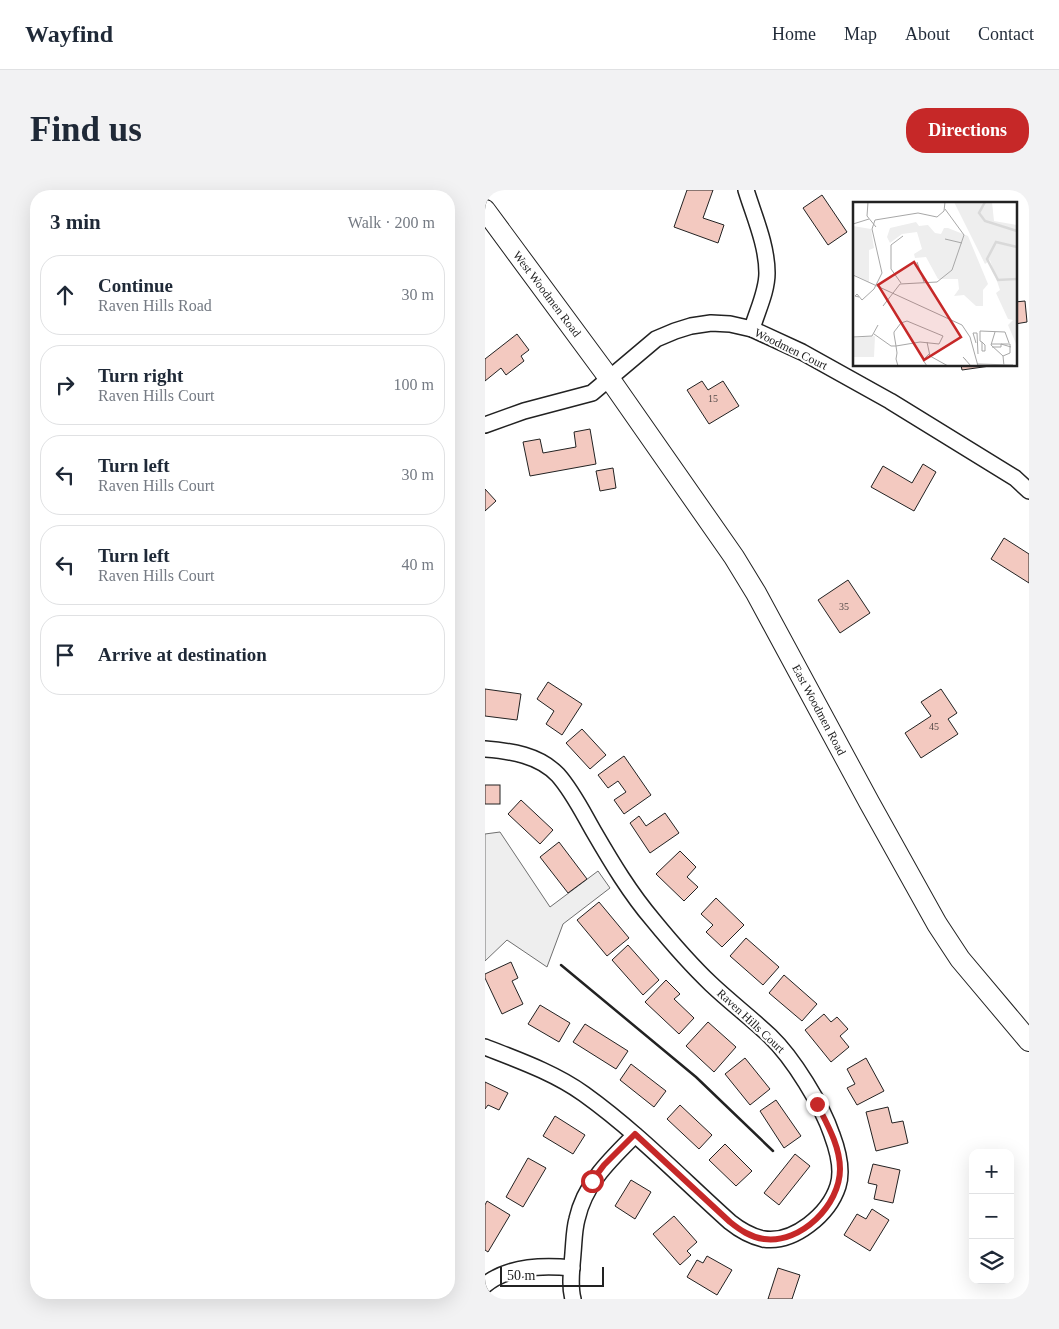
<!DOCTYPE html>
<meta charset="utf-8">
<style>
:root{--surface:#fff;--page:#f2f2f3;--text:#1f2937;--muted:#747a83;--line:#e0e1e3;--accent:#c62828}
body{margin:0;font-family:"Times New Roman",serif;background:var(--page);color:var(--text)}
.controls{position:absolute;right:15px;bottom:15px;display:grid;overflow:hidden;border-radius:10px;box-shadow:0 5px 20px #0002}
.controls button{width:45px;height:45px;display:grid;place-items:center;padding:0;border:0;border-bottom:1px solid var(--line);background:var(--surface);color:var(--text);font:25px sans-serif}
.scale{position:absolute;left:15px;bottom:12px;width:104px;box-sizing:border-box;padding-left:5px;border:2px solid #222;border-top:0;font-size:14px;line-height:18px;white-space:nowrap;color:#222;-webkit-text-stroke:4px #fff;paint-order:stroke}
.stop{position:absolute;width:15px;height:15px;margin:-11px;border:4px solid #c62828;border-radius:50%;background:#fff}
.stop.end{background:#c62828;border-color:#fff;box-shadow:0 1px 5px #0008}
.list{margin:0;padding:0;list-style:none}
h2{display:flex;justify-content:space-between;align-items:center;height:65px;margin:0;padding:0 20px;font-size:21px}
h2 small{font-size:16px;font-weight:400;color:var(--muted)}
.list li{display:grid;grid-template-columns:32px 1fr auto;gap:15px;align-items:center;box-sizing:border-box;height:80px;margin:0 10px 10px;padding:0 10px;border:1px solid var(--line);border-radius:20px}
.list b{display:block;font-size:19px;white-space:nowrap}
.list p{margin:0;font-size:16px;white-space:nowrap;color:var(--muted)}
.list em{font-size:16px;font-style:normal;color:var(--muted)}
.icon{flex:none;width:28px;height:28px;fill:none;stroke:currentColor;stroke-width:2;stroke-linecap:round;stroke-linejoin:round}
.map{position:relative;flex:none;width:544px;height:1109px;overflow:hidden;border-radius:20px}
header{display:flex;align-items:center;gap:30px;box-sizing:border-box;height:70px;padding:0 25px;background:var(--surface);border-bottom:1px solid var(--line)}
header strong{font-size:24px}
nav{display:flex;gap:28px;margin-inline-start:auto;font-size:18px}
.intro{display:flex;align-items:center;justify-content:space-between;box-sizing:border-box;height:120px;padding:0 30px}
h1{margin:0;font-size:35px}
.button{padding:12px 22px;border-radius:20px;background:var(--accent);color:#fff;font-size:18px;font-weight:700}
main{display:flex;gap:30px;padding:0 30px}
aside{flex:1;background:var(--surface);border-radius:20px;box-shadow:0 5px 20px #0002}
.map>svg:first-child{display:block}
.green{fill:#eee;stroke:#6f6f6f}
.building{fill:#f3c9c0;stroke:#222}
.lines{fill:none;stroke-linecap:round;stroke-linejoin:round}
.minor-casing{stroke:#222;stroke-width:18}
.major-casing{stroke:#222;stroke-width:22}
.minor{stroke:#fff;stroke-width:15}
.major{stroke:#fff;stroke-width:20}
.wall{stroke:#222;stroke-width:2.5}
.route{stroke:#c62828;stroke-width:6}
.labels{text-anchor:middle;stroke-width:4;stroke-linejoin:round;paint-order:stroke}
.number-label{font-size:10px;fill:#564c4a}
.street-label{font-size:12px;fill:#222;stroke:#fff}
.inset-river{fill:none;stroke:#d9d9d9;stroke-width:2.5}
.inset-road{fill:none;stroke:#a7a7a7;stroke-width:1}
.view{fill:#c62828;fill-opacity:0.15;stroke:#c62828;stroke-width:2.5}
.inset-edge{fill:none;stroke:#222;stroke-width:2.5}
</style>
<header>
<strong>Wayfind</strong>
<nav><a>Home</a><a>Map</a><a>About</a><a>Contact</a></nav>
</header>
<div class="intro"><h1>Find us</h1><a class="button">Directions</a></div>
<main>
<aside>
<h2>3 min<small>Walk · 200 m</small></h2>
<ul class="list">
<li><svg class="icon" aria-label="ahead" viewBox="0 0 24 24"><path d="M12 20V5M6 11l6-6 6 6"/></svg><div><b>Continue</b><p>Raven Hills Road</p></div><em>30 m</em></li>
<li><svg class="icon" aria-label="right" viewBox="0 0 24 24"><path d="M7 20v-9h11M14 6l5 5-5 5"/></svg><div><b>Turn right</b><p>Raven Hills Court</p></div><em>100 m</em></li>
<li><svg class="icon" aria-label="left" viewBox="0 0 24 24"><path d="M17 20v-9H6M10 6l-5 5 5 5"/></svg><div><b>Turn left</b><p>Raven Hills Court</p></div><em>30 m</em></li>
<li><svg class="icon" aria-label="left" viewBox="0 0 24 24"><path d="M17 20v-9H6M10 6l-5 5 5 5"/></svg><div><b>Turn left</b><p>Raven Hills Court</p></div><em>40 m</em></li>
<li><svg class="icon" aria-label="arrive" viewBox="0 0 24 24"><path d="M6 21V4h12l-3 4 3 4H6"/></svg><div><b>Arrive at destination</b></div></li>
</ul>
</aside>
<div class="map">
<svg width="544" height="1109" viewBox="0 0 544 1109">
<rect width="100%" height="100%" fill="#fff"/>
<path class="green" d="M 15,642 L 65,717 L 113,681 L 125,698 L 78,734 L 62,777 L 22,750 L 0,771 L 0,644 Z"/>
<g class="building">
<path d="M 202,0 L 228,0 L 218,28 L 239,35 L 233,53 L 189,37 Z"/>
<path d="M 337,5 L 362,42 L 343,55 L 318,18 Z"/>
<path d="M 540,111 L 542,132 L 530,134 L 530,112 Z"/>
<path d="M 32,144 L 44,160 L 36,166 L 39,171 L 21,185 L 16,178 L 0,191 L 0,169 Z"/>
<path d="M 476,175 L 512,175 L 477,180 Z"/>
<path d="M 217,191 L 223,200 L 238,191 L 254,216 L 224,234 L 202,200 Z"/>
<path d="M 105,239 L 111,274 L 45,286 L 38,252 L 55,249 L 58,263 L 91,257 L 89,242 Z"/>
<path d="M 438,274 L 451,282 L 429,321 L 386,297 L 398,276 L 427,293 Z"/>
<path d="M 128,278 L 131,298 L 115,301 L 111,281 Z"/>
<path d="M 0,299 L 11,311 L 0,321 Z"/>
<path d="M 519,348 L 544,364 L 544,393 L 506,369 Z"/>
<path d="M 363,390 L 385,423 L 355,443 L 333,410 Z"/>
<path d="M 63,492 L 97,514 L 77,545 L 61,534 L 69,521 L 52,509 Z"/>
<path d="M 0,499 L 36,504 L 32,530 L 0,526 Z"/>
<path d="M 456,499 L 472,523 L 463,529 L 473,544 L 436,568 L 420,543 L 446,526 L 436,512 Z"/>
<path d="M 97,539 L 121,565 L 105,579 L 81,553 Z"/>
<path d="M 139,566 L 166,605 L 139,624 L 129,610 L 141,602 L 133,591 L 123,598 L 113,585 Z"/>
<rect x="0" y="595" width="15" height="19"/>
<path d="M 36,610 L 68,640 L 55,654 L 23,624 Z"/>
<path d="M 180,623 L 194,643 L 165,663 L 145,633 L 154,626 L 161,636 Z"/>
<path d="M 74,652 L 102,689 L 83,703 L 55,667 Z"/>
<path d="M 195,661 L 211,677 L 202,687 L 213,697 L 199,711 L 171,684 Z"/>
<path d="M 231,708 L 259,735 L 237,757 L 221,742 L 228,735 L 216,724 Z"/>
<path d="M 114,712 L 144,748 L 122,766 L 92,730 Z"/>
<path d="M 261,748 L 294,777 L 278,795 L 245,766 Z"/>
<path d="M 143,755 L 174,790 L 158,805 L 127,770 Z"/>
<path d="M 26,772 L 33,788 L 27,791 L 38,814 L 17,824 L 0,788 L 0,784 Z"/>
<path d="M 299,785 L 332,814 L 317,831 L 284,803 Z"/>
<path d="M 181,790 L 195,804 L 189,809 L 209,828 L 194,844 L 160,812 Z"/>
<path d="M 55,815 L 85,833 L 74,852 L 43,834 Z"/>
<path d="M 339,824 L 346,832 L 352,827 L 363,839 L 355,846 L 364,857 L 346,872 L 320,840 Z"/>
<path d="M 223,832 L 251,857 L 229,882 L 201,856 Z"/>
<path d="M 100,834 L 143,861 L 131,879 L 88,852 Z"/>
<path d="M 260,868 L 285,899 L 265,915 L 240,884 Z"/>
<path d="M 381,868 L 399,901 L 372,915 L 362,898 L 370,894 L 362,879 Z"/>
<path d="M 146,874 L 181,901 L 169,917 L 135,890 Z"/>
<path d="M 0,892 L 23,903 L 14,920 L 3,915 L 0,919 Z"/>
<path d="M 291,910 L 316,946 L 299,958 L 275,921 Z"/>
<path d="M 195,915 L 227,945 L 214,959 L 182,929 Z"/>
<path d="M 403,917 L 407,933 L 418,931 L 423,953 L 391,961 L 381,922 Z"/>
<path d="M 70,926 L 100,945 L 88,964 L 58,946 Z"/>
<path d="M 240,954 L 267,981 L 251,996 L 224,970 Z"/>
<path d="M 310,964 L 325,976 L 294,1015 L 279,1003 Z"/>
<path d="M 43,968 L 61,978 L 38,1017 L 21,1007 Z"/>
<path d="M 388,974 L 415,980 L 408,1013 L 389,1009 L 392,995 L 383,993 Z"/>
<path d="M 146,990 L 166,1002 L 150,1029 L 130,1016 Z"/>
<path d="M 2,1011 L 25,1025 L 3,1062 L 0,1060 L 0,1015 Z"/>
<path d="M 387,1019 L 404,1030 L 385,1061 L 359,1045 L 372,1024 L 381,1029 Z"/>
<path d="M 189,1026 L 212,1052 L 202,1061 L 206,1065 L 195,1075 L 168,1044 Z"/>
<path d="M 222,1066 L 247,1080 L 232,1105 L 202,1087 L 212,1070 L 218,1073 Z"/>
<path d="M 293,1078 L 315,1085 L 307,1109 L 283,1109 Z"/>
</g>
<g class="lines">
<defs>
<g id="minor">
<path d="M 261,0 C 269,26 282,55 282,83 C 282,102 272,121 267,139"/>
<path d="M 0,235 L 39,221 L 107,203 L 171,149 L 190,141 L 206,136 L 226,133 L 245,134 L 267,139 L 317,162 L 405,211 L 530,288 L 544,301"/>
<path d="M 0,559 C 26,561 54,565 73,585 C 88,602 98,623 109,642 C 127,673 145,703 168,730 C 186,752 205,774 226,794 C 245,812 266,828 285,846 C 308,868 337,915 347,945 C 353,961 358,980 353,996 C 344,1024 309,1054 278,1049 C 265,1046 255,1040 245,1032 C 197,989 152,942 99,904 C 70,883 33,870 0,857"/>
<path d="M 0,1095 C 23,1076 58,1075 87,1078"/>
<path d="M 88,1109 C 84,1095 87,1078 88,1063 C 89,1052 89,1040 92,1029 C 100,993 125,970 150,945"/>
</g>
<path id="major" d="M 0,20 L 124,188 L 249,367 L 271,403 L 384,612 L 452,734 L 475,769 L 544,851"/>
</defs>
<use href="#minor" class="minor-casing"/>
<use href="#major" class="major-casing"/>
<use href="#minor" class="minor"/>
<use href="#major" class="major"/>
<path class="wall" d="M 76,775 L 211,887 L 288,961"/>
</g>
<g class="lines">
<path class="route" d="M 107,991 L 119,975 L 150,944 L 245,1032 C 255,1040 265,1047 279,1049 C 316,1054 355,1015 355,979 C 355,956 342,934 332,914"/>
</g>
<g class="labels">
<g class="number-label">
<text x="228" y="212">15</text>
<text x="359" y="420">35</text>
<text x="449" y="540">45</text>
</g>
<g class="street-label">
<text transform="translate(62 104) rotate(53)" y="4">West Woodmen Road</text>
<text transform="translate(306 159) rotate(26)" y="4">Woodmen Court</text>
<text transform="translate(334 520) rotate(62)" y="4">East Woodmen Road</text>
<text transform="translate(266 831) rotate(43)" y="4">Raven Hills Court</text>
</g>
</g>
<g transform="translate(368 12)">
<rect width="164" height="164" fill="#fff"/>
<path d="M 101,0 L 139,0 L 141,19 L 164,23 L 164,144 L 155,123 L 160,118 L 155,117 L 143,91 L 147,88 L 137,58 L 132,62 ZM 63,20 L 66,24 L 75,23 L 82,31 L 88,32 L 91,26 L 95,26 L 115,34 L 135,82 L 130,88 L 130,104 L 123,104 L 111,93 L 101,94 L 106,87 L 105,77 L 85,77 L 73,55 L 62,56 L 61,52 L 69,47 L 64,30 L 49,32 L 37,41 L 34,35 L 37,26 ZM 0,24 L 18,27 L 21,46 L 16,48 L 16,80 L 0,72 ZM 22,134 L 21,155 L 0,155 L 0,136 Z" fill="#eee"/>
<path class="inset-river" d="M 132,0 L 126,11 L 132,19 L 164,29M 164,45 L 143,40 L 134,57 L 145,78 L 164,77"/>
<path class="inset-road" d="M 15,0 L 14,14 L 23,25M 0,22 L 16,17M 92,37 L 109,41M 64,60 L 71,80M 0,73 L 109,123 L 117,135 L 125,164M 48,81 L 38,67 L 38,43 L 50,34M 6,95 L 2,94 L 4,92 L 9,98 L 21,87 L 29,71 L 19,27 L 22,18 L 65,11 L 84,15 L 91,9 L 92,0M 30,104 L 47,82 L 84,80 L 99,68 L 111,33 L 92,7M 142,130 L 138,143 L 150,154 L 151,164M 21,132 L 38,144 L 43,144 L 67,140 L 86,142 L 90,134 L 54,119 L 48,121 L 41,130 L 41,132 L 43,144 L 44,151 L 43,157 L 45,164M 0,135 L 19,134 L 25,123M 127,139 L 127,129 L 152,130 L 156,141M 127,139 L 129,140 L 132,143 L 132,149 L 129,149 L 129,140M 74,140 L 77,154 L 95,164M 123,141 L 120,131 L 124,131 L 125,152M 138,142 L 157,142 L 157,151 L 150,154M 139,145 L 148,145 L 148,142 L 158,145M 113,158 L 110,155 L 118,164M 124,162 L 160,163M 74,164 L 70,158 L 76,152"/>
<path class="view" d="M 61,60 L 108,135 L 71,158 L 25,83 Z"/>
<rect width="164" height="164" class="inset-edge"/>
</g>
</svg>
<div class="controls">
<button>+</button>
<button>−</button>
<button><svg class="icon" aria-label="layers" viewBox="0 0 24 24"><path d="M12 4l9 5-9 5-9-5zM3 14l9 5 9-5"/></svg></button>
</div>
<div class="scale">50 m</div>
<div class="stop" style="left:107px;top:991px"></div>
<div class="stop end" style="left:332px;top:914px"></div>
</div>
</main>
